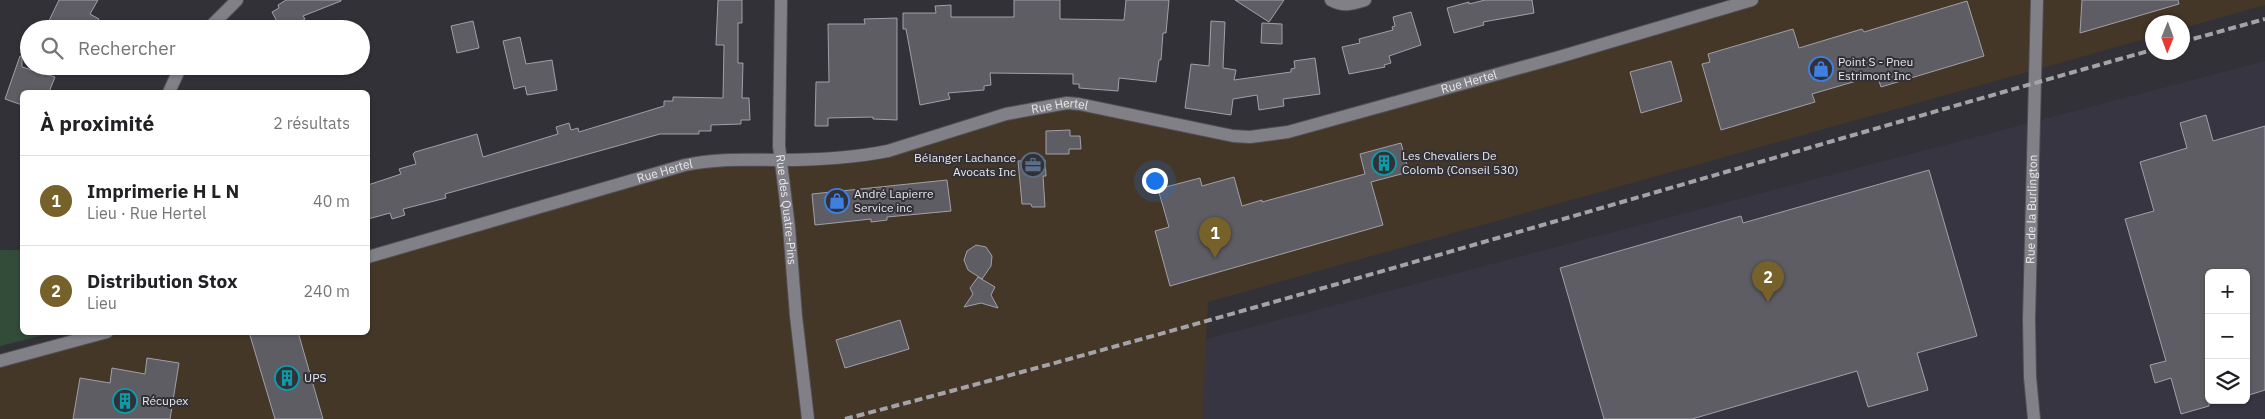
<!DOCTYPE html>
<html lang="fr">
<meta charset="utf-8">
<style>
:root{--surface:#fff;--page:#f2f2f2;--text:#202124;--muted:#757577;--line:#e0e0e0;--accent:#77612b}
body{margin:0;font-family:"IBM Plex Sans",sans-serif;background:var(--page);color:var(--text)}
.controls{position:absolute;right:15px;bottom:15px;display:grid;overflow:hidden;border-radius:8px;box-shadow:0 1px 4px #0004}
.controls button{width:45px;height:45px;display:grid;place-items:center;padding:0;border:0;border-bottom:1px solid var(--line);background:var(--surface);color:var(--text);font:25px sans-serif}
.compass{position:absolute;left:2145px;top:15px;width:45px;height:45px;border-radius:50%;background:var(--surface);box-shadow:0 1px 4px #0004;rotate:181deg}
.you{position:absolute;left:1154px;top:180px;width:18px;height:18px;margin:-12px;border:4px solid #fff;border-radius:50%;background:#1a73e8;box-shadow:0 0 0 8px #1a73e833}
.badge{display:grid;place-items:center;width:32px;height:32px;border-radius:50%;background:var(--accent);color:#fff;font-size:16px;font-weight:700}
.pin{position:absolute;translate:-50% -41px;filter:drop-shadow(0 1px 2px #0008)}
.pin::after{content:'';position:absolute;top:26px;width:18px;height:15px;background:inherit;clip-path:polygon(0 0,100% 0,50% 100%)}
.list{margin:0;padding:0;list-style:none}
h2{display:flex;justify-content:space-between;align-items:center;height:65px;margin:0;padding:0 20px;font-size:21px}
h2 small{font-size:16px;font-weight:400;color:var(--muted)}
.list li{display:grid;grid-template-columns:32px 1fr auto;gap:15px;align-items:center;box-sizing:border-box;height:90px;padding:0 20px;border-top:1px solid var(--line)}
.list b{display:block;font-size:19px;white-space:nowrap}
.list p{margin:0;font-size:16px;white-space:nowrap;color:var(--muted)}
.list em{font-size:16px;font-style:normal;color:var(--muted)}
.icon{flex:none;width:28px;height:28px;fill:none;stroke:currentColor;stroke-width:2;stroke-linecap:round;stroke-linejoin:round}
.map{position:relative;flex:none;width:2265px;height:419px;overflow:hidden}
.search{position:absolute;background:var(--surface);box-shadow:0 1px 4px #0004;left:20px;top:20px;width:350px;height:55px;display:flex;align-items:center;gap:12px;box-sizing:border-box;padding:0 18px;border-radius:28px;color:var(--muted);font-size:19px}
.panel{position:absolute;background:var(--surface);box-shadow:0 1px 4px #0004;left:20px;top:90px;width:350px;height:245px;border-radius:8px}
.map>svg:first-child{display:block}
.commercial{fill:#443728}
.built{fill:#373542;fill-rule:evenodd}
.green{fill:#324c39}
.building{fill:#5e5d64;stroke:#a1a0a8}
.lines{fill:none;stroke-linecap:round;stroke-linejoin:round}
.minor-casing{stroke:#504f54;stroke-width:14}
.minor{stroke:#818087;stroke-width:12}
.rail{stroke:#a4a3a8;stroke-width:4;stroke-dasharray:8 4;stroke-linecap:butt}
.labels{text-anchor:middle;stroke-width:4;stroke-linejoin:round;paint-order:stroke}
.poi-label{font-size:12px;fill:#e8e7eb;stroke:#323137;text-anchor:start}
.street-label{font-size:12px;fill:#e8e7eb;stroke:#323137}
</style>
<div class="map">
<svg width="2265" height="419" viewBox="0 0 2265 419">
<rect width="100%" height="100%" fill="#323137"/>
<path class="commercial" d="M 1752,0 L 2265,0 L 2265,5 L 2183,28 L 2182,22 L 2152,22 L 2152,37 L 1208,302 L 1203,419 L 0,419 L 0,361 L 107,333 L 368,332 L 368,257 L 685,165 L 833,159 L 1067,103 L 1250,137 Z"/>
<path class="built" d="M 2265,61 L 2265,419 L 1203,419 L 1206,339 ZM 2209,273 L 2246,273 L 2246,400 L 2209,400 Z"/>
<path class="green" d="M 0,250 L 22,250 L 22,332 L 52,333 L 0,346 Z"/>
<g class="building">
<path d="M 59,0 L 98,0 L 90,14 L 99,19 L 94,29 L 45,29 Z"/>
<path d="M 286,0 L 341,0 L 341,1 L 303,16 L 305,19 L 287,29 L 281,29 L 272,12 L 279,8 L 278,5 Z"/>
<path d="M 718,0 L 742,0 L 742,23 L 738,23 L 738,63 L 743,63 L 742,98 L 749,98 L 750,120 L 741,120 L 741,124 L 711,125 L 711,131 L 699,131 L 699,134 L 660,134 L 445,194 L 446,198 L 403,209 L 405,215 L 392,219 L 390,213 L 368,219 L 368,185 L 401,174 L 399,169 L 416,164 L 413,154 L 415,152 L 477,134 L 483,157 L 558,134 L 556,127 L 569,123 L 571,130 L 578,128 L 579,132 L 664,106 L 664,101 L 673,101 L 673,97 L 723,98 L 724,45 L 716,45 Z"/>
<path d="M 1014,0 L 1060,0 L 1060,19 L 1124,20 L 1126,0 L 1169,0 L 1166,33 L 1163,33 L 1161,60 L 1159,60 L 1156,82 L 1119,78 L 1118,91 L 1079,88 L 1079,84 L 1073,84 L 1073,74 L 990,73 L 991,85 L 984,86 L 984,90 L 948,93 L 950,99 L 920,105 L 906,29 L 903,29 L 903,13 L 936,13 L 935,6 L 951,5 L 951,17 L 1014,17 Z"/>
<path d="M 1235,0 L 1284,0 L 1269,22 Z"/>
<path d="M 1485,0 L 1532,0 L 1534,13 L 1483,22 L 1484,25 L 1454,33 L 1447,8 L 1469,2 L 1469,4 Z"/>
<path d="M 2082,0 L 2178,0 L 2179,4 L 2080,33 Z"/>
<path d="M 1967,1 L 1984,56 L 1881,87 L 1877,75 L 1812,94 L 1815,102 L 1721,130 L 1702,64 L 1710,62 L 1708,54 L 1793,29 L 1799,48 L 1862,29 L 1864,32 Z"/>
<path d="M 1411,12 L 1421,45 L 1389,56 L 1391,63 L 1384,65 L 1385,67 L 1349,74 L 1342,47 L 1360,43 L 1359,39 L 1393,30 L 1392,27 L 1395,26 L 1393,17 Z"/>
<path d="M 897,18 L 897,120 L 873,119 L 873,117 L 828,118 L 828,126 L 815,126 L 816,82 L 829,82 L 828,24 L 865,24 L 864,19 Z"/>
<path d="M 473,21 L 479,48 L 457,53 L 451,26 Z"/>
<path d="M 1211,21 L 1225,22 L 1223,68 L 1236,70 L 1234,80 L 1291,72 L 1291,69 L 1295,68 L 1294,61 L 1315,58 L 1320,94 L 1283,99 L 1284,106 L 1259,110 L 1257,95 L 1233,99 L 1231,115 L 1185,108 L 1191,64 L 1209,66 Z"/>
<path d="M 1262,23 L 1282,24 L 1282,44 L 1261,43 Z"/>
<path d="M 520,37 L 526,64 L 552,60 L 557,90 L 527,95 L 525,86 L 514,89 L 503,41 Z"/>
<path d="M 20,56 L 22,56 L 22,67 L 55,77 L 49,92 L 22,92 L 22,105 L 5,99 Z"/>
<path d="M 1671,61 L 1682,101 L 1641,113 L 1630,72 Z"/>
<path d="M 2206,115 L 2213,141 L 2265,126 L 2265,390 L 2246,396 L 2246,273 L 2209,273 L 2209,406 L 2181,414 L 2171,378 L 2155,383 L 2150,365 L 2166,361 L 2125,219 L 2154,211 L 2140,162 L 2187,148 L 2180,123 Z"/>
<path d="M 1070,130 L 1070,136 L 1080,136 L 1081,149 L 1069,149 L 1069,154 L 1046,154 L 1046,131 Z"/>
<path d="M 1401,143 L 1409,172 L 1371,182 L 1383,225 L 1170,286 L 1155,231 L 1169,227 L 1158,189 L 1200,178 L 1202,186 L 1234,177 L 1242,206 L 1262,200 L 1262,202 L 1365,174 L 1360,154 Z"/>
<path d="M 1045,160 L 1046,176 L 1043,176 L 1045,207 L 1032,207 L 1031,204 L 1022,204 L 1018,161 Z"/>
<path d="M 1929,170 L 1977,336 L 1917,353 L 1928,390 L 1868,407 L 1857,371 L 1692,419 L 1604,419 L 1560,268 L 1741,216 L 1743,223 Z"/>
<path d="M 947,180 L 951,211 L 887,217 L 887,220 L 871,222 L 871,219 L 815,225 L 812,194 Z"/>
<path d="M 976,245 L 986,247 L 992,256 L 991,266 L 982,279 L 968,270 L 964,260 L 967,251 Z"/>
<path d="M 978,277 L 995,287 L 991,295 L 998,308 L 981,303 L 964,307 L 973,294 L 970,288 Z"/>
<path d="M 900,320 L 909,349 L 845,368 L 836,340 Z"/>
<path d="M 249,332 L 298,332 L 323,419 L 275,419 Z"/>
<path d="M 147,358 L 179,363 L 170,419 L 73,419 L 80,378 L 110,383 L 112,368 L 145,374 Z"/>
</g>
<g class="lines">
<defs>
<g id="minor">
<path id="s1" d="M 781,0 L 779,146 L 789,227 L 796,316 L 808,419"/>
<path d="M 1331,0 C 1343,7 1352,4 1365,0"/>
<path d="M 208,29 L 237,0"/>
<path d="M 169,92 L 181,66"/>
<path id="s2" d="M 368,257 L 685,165 C 717,158 748,160 781,160 C 817,160 852,158 888,151 L 1006,114 L 1067,103 L 1079,104 L 1233,136 L 1250,137 L 1288,132 L 1559,57 L 1752,0"/>
<path d="M 0,361 L 107,332"/>
<path id="s3" d="M 2034,419 L 2030,377 L 2029,319 L 2037,0"/>
</g>
</defs>
<use href="#minor" class="minor-casing"/>
<use href="#minor" class="minor"/>
<g class="rail">
<path d="M 2182,42 L 2265,19"/>
<path d="M 845,419 C 1283,305 1716,172 2152,50"/>
</g>
</g>
<defs>
<symbol id="shop-ring" viewBox="-11 -11 22 22"><circle r="9.5" fill="#323137" stroke="#3f7fe0" stroke-width="1.5"/><path d="M-5-2.5h2.3a2.7 3.5 0 0 1 5.4 0H5L5.5 6h-11ZM-1.5-2.5h3a1.5 2.3 0 0 0-3 0Z" fill="#3f7fe0"/></symbol>
<symbol id="building-ring" viewBox="-11 -11 22 22"><circle r="9.5" fill="#323137" stroke="#0f9aa8" stroke-width="1.5"/><path d="M-4-6H4V6H1V3H-1V6H-4ZM-2.5-4.3h1.7v1.8h-1.7ZM.8-4.3h1.7v1.8H.8ZM-2.5-1h1.7V.8h-1.7ZM.8-1h1.7V.8H.8Z" fill="#0f9aa8"/></symbol>
<symbol id="office-ring" viewBox="-11 -11 22 22"><circle r="9.5" fill="#323137" stroke="#5c6f8a" stroke-width="1.5"/><path d="M-6-3h4V-5.5h4V-3h4V5H-6ZM-1-4.5V-3h2v-1.5ZM-6 0V1H6V0Z" fill="#5c6f8a"/></symbol>
</defs>
<g fill-rule="evenodd">
<use href="#shop-ring" x="1807" y="55" width="28" height="28"/>
<use href="#building-ring" x="1370" y="149" width="28" height="28"/>
<use href="#office-ring" x="1019" y="151" width="28" height="28"/>
<use href="#shop-ring" x="823" y="187" width="28" height="28"/>
<use href="#building-ring" x="273" y="364" width="28" height="28"/>
<use href="#building-ring" x="111" y="387" width="28" height="28"/>
</g>
<g class="labels">
<g class="poi-label">
<text x="1838" y="66">Point S - Pneu<tspan x="1838" dy="14">Estrimont Inc</tspan></text>
<text x="1402" y="160">Les Chevaliers De<tspan x="1402" dy="14">Colomb (Conseil 530)</tspan></text>
<text x="1016" y="162" text-anchor="end">Bélanger Lachance<tspan x="1016" dy="14">Avocats Inc</tspan></text>
<text x="854" y="198">André Lapierre<tspan x="854" dy="14">Service inc</tspan></text>
<text x="304" y="382">UPS</text>
<text x="142" y="405">Récupex</text>
</g>
<g class="street-label">
<text dy="4" stroke="none"><textPath href="#s2" startOffset="1132">Rue Hertel</textPath></text>
<text dy="4" stroke="none"><textPath href="#s2" startOffset="712">Rue Hertel</textPath></text>
<text dy="4" stroke="none"><textPath href="#s2" startOffset="309">Rue Hertel</textPath></text>
<text dy="4" stroke="none"><textPath href="#s1" startOffset="210">Rue des Quatre-Pins</textPath></text>
<text dy="4" stroke="none"><textPath href="#s3" startOffset="210">Rue de la Burlington</textPath></text>
</g>
</g>
</svg>
<div class="controls">
<button>+</button>
<button>−</button>
<button><svg class="icon" aria-label="layers" viewBox="0 0 24 24"><path d="M12 4l9 5-9 5-9-5zM3 14l9 5 9-5"/></svg></button>
</div>
<svg class="compass" viewBox="-18 -18 36 36"><path d="M0-13l5 13h-10z" fill="#e53935"/><path d="M0 13l5-13h-10z" fill="#757577"/></svg>
<div class="you"></div>
<div class="pin badge" style="left:1215px;top:258px">1</div>
<div class="pin badge" style="left:1768px;top:302px">2</div>
<div class="search"><svg class="icon" aria-label="search" viewBox="0 0 24 24"><circle cx="10" cy="10" r="6"/><path d="M15 15l6 6"/></svg>Rechercher</div>
<section class="panel">
<h2>À proximité<small>2 résultats</small></h2>
<ul class="list">
<li><span class="badge">1</span><div><b>Imprimerie H L N</b><p>Lieu · Rue Hertel</p></div><em>40 m</em></li>
<li><span class="badge">2</span><div><b>Distribution Stox</b><p>Lieu</p></div><em>240 m</em></li>
</ul>
</section>
</div>
